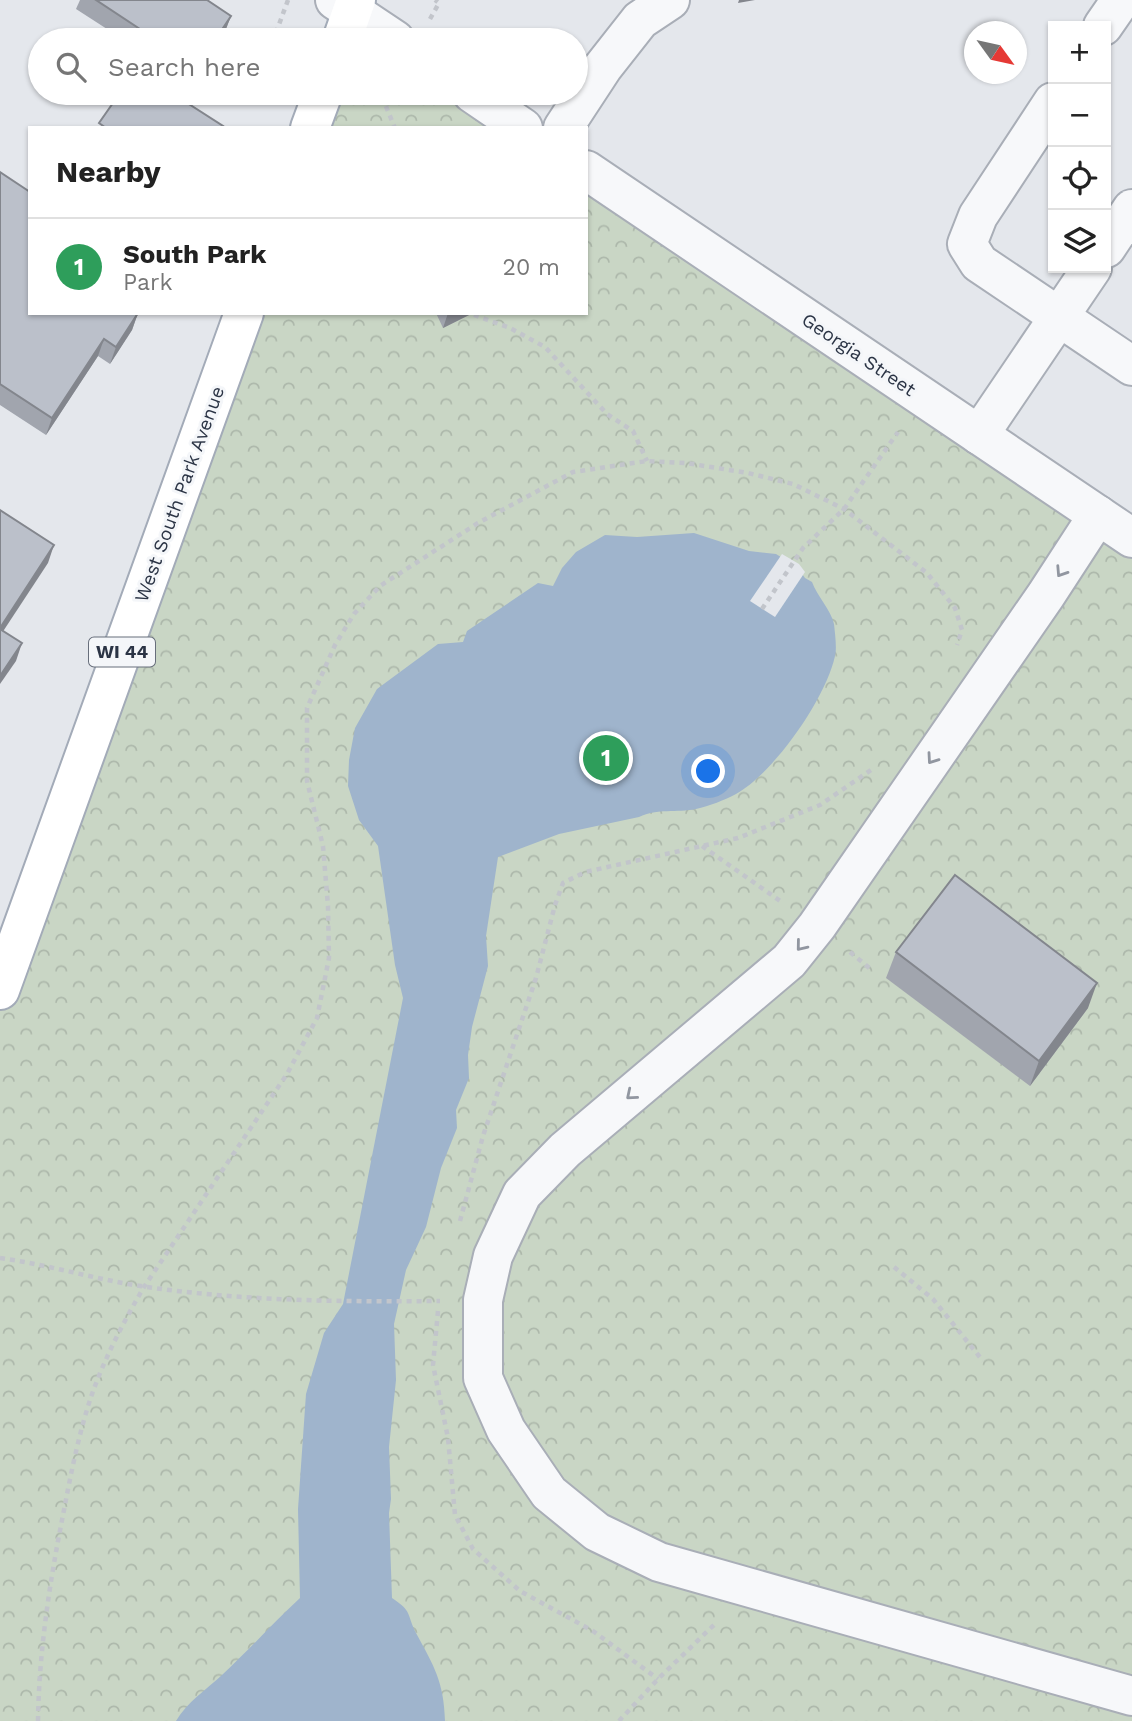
<!DOCTYPE html>
<meta charset="utf-8">
<style>
:root{--surface:#fff;--page:#f6f6f6;--text:#222;--muted:#767676;--line:#e0e0e0;--accent:#1a73e8}
body{margin:0;font-family:"Work Sans",sans-serif;background:var(--page);color:var(--text)}
.controls{position:absolute;right:21px;top:21px;display:grid;overflow:hidden;border-radius:0px;box-shadow:0 2px 5px #0004}
.controls button{width:63px;height:63px;display:grid;place-items:center;padding:0;border:0;border-bottom:2px solid var(--line);background:var(--surface);color:var(--text);font:35px sans-serif}
.compass{position:absolute;left:964px;top:21px;width:63px;height:63px;border-radius:50%;background:var(--surface);box-shadow:0 2px 5px #0004;rotate:123deg}
.you{position:absolute;left:709px;top:772px;width:24px;height:24px;margin:-18px;border:5px solid #fff;border-radius:50%;background:#1a73e8;box-shadow:0 0 0 10px #1a73e833}
.badge{display:grid;place-items:center;width:46px;height:46px;border-radius:50%;background:var(--accent);color:#fff;font-size:23px;font-weight:700}
.pin{position:absolute;translate:-50% -50%;border:4px solid #fff;box-shadow:0 2px 7px #0006}
.list{margin:0;padding:0;list-style:none}
h2{display:flex;justify-content:space-between;align-items:center;height:91px;margin:0;padding:0 28px;font-size:30px}
h2 small{font-size:23px;font-weight:400;color:var(--muted)}
.list li{display:grid;grid-template-columns:46px 1fr auto;gap:21px;align-items:center;box-sizing:border-box;height:98px;padding:0 28px;border-top:2px solid var(--line)}
.list b{display:block;font-size:26px;white-space:nowrap}
.list p{margin:0;font-size:23px;white-space:nowrap;color:var(--muted)}
.list em{font-size:23px;font-style:normal;color:var(--muted)}
.icon{flex:none;width:38px;height:38px;fill:none;stroke:currentColor;stroke-width:2;stroke-linecap:round;stroke-linejoin:round}
.map{position:relative;flex:none;width:1132px;height:1721px;overflow:hidden}
.search{position:absolute;background:var(--surface);box-shadow:0 2px 5px #0004;left:28px;top:28px;width:560px;height:77px;display:flex;align-items:center;gap:18px;box-sizing:border-box;padding:0 24px;border-radius:38px;color:var(--muted);font-size:26px}
.panel{position:absolute;background:var(--surface);box-shadow:0 2px 5px #0004;left:28px;top:126px;width:560px;height:189px;border-radius:0px}
.map>svg:first-child{display:block}
.forest{fill:url(#forest-crowns)}
.water{fill:#9fb4cc}
.pier{fill:#e4e7ec}
.lines{fill:none;stroke-linecap:round;stroke-linejoin:round}
.minor-casing{stroke:#a9aeb7;stroke-width:42}
.major-casing{stroke:#a3abb8;stroke-width:42}
.path{stroke:#c2c5cb;stroke-width:4.5;stroke-dasharray:5 5;stroke-linecap:butt}
.minor{stroke:#f7f8fa;stroke-width:38}
.major{stroke:#fff;stroke-width:38}
.wall{fill:#a1a5ae}
.shaded-wall{fill:#83868d}
.building{fill:#bbc0ca;stroke:#83868d;stroke-width:2}
.oneway{stroke:#9196a0}
.labels{text-anchor:middle;stroke-width:6;stroke-linejoin:round;paint-order:stroke}
.shield{fill:#f4f6f9;stroke:#676e7b;stroke-width:2}
.shield-label{font-size:18px;font-weight:bold;fill:#2b3445}
.street-label{font-size:19px;fill:#2b3445;stroke:#f4f6f9}
</style>
<div class="map">
<svg width="1132" height="1721" viewBox="0 0 1132 1721">
<defs>
<pattern id="forest-crowns" width="20" height="18" patternUnits="userSpaceOnUse" patternTransform="scale(1.75)"><rect width="20" height="18" fill="#c9d6c5"/><path d="M2 6a3 3 0 1 1 6 0M12 15a3 3 0 1 1 6 0" fill="none" stroke="#adb8ab"/></pattern>
</defs>
<rect width="100%" height="100%" fill="#e4e7ec"/>
<g class="forest">
<path d="M 323,93 L 472,93 L 523,128 L 310,128 Z"/>
<path d="M 586,170 L 1132,538 L 1132,1721 L 0,1721 L 0,978 L 242,313 L 586,313 Z"/>
</g>
<path class="water" d="M 694,533 L 749,551 L 776,554 L 797,567 L 805,578 L 812,582 C 817,596 831,610 834,624 C 835,634 837,648 835,656 C 826,698 774,773 736,794 C 725,800 709,806 696,809 C 676,813 658,808 639,817 L 559,834 L 498,857 L 486,936 L 488,966 L 472,1027 L 468,1055 L 469,1078 L 456,1110 L 457,1128 L 441,1168 L 426,1227 L 406,1270 L 394,1324 L 396,1380 L 389,1447 L 391,1499 L 389,1513 L 392,1598 C 413,1612 406,1613 416,1633 C 434,1666 444,1682 445,1721 L 176,1721 C 187,1702 206,1690 222,1675 C 249,1650 273,1623 300,1598 L 298,1509 L 306,1394 L 324,1333 L 343,1304 L 403,998 L 395,965 L 378,846 L 359,820 L 348,786 L 349,760 L 355,728 L 377,689 L 438,644 L 463,642 L 467,631 L 538,583 L 553,586 L 562,568 L 576,552 L 605,535 L 637,537 Z"/>
<path class="pier" d="M 782,554 L 799,564 L 805,572 L 775,617 L 750,601 Z"/>
<g class="lines">
<defs>
<g id="minor">
<path d="M 335,0 L 395,40"/>
<path d="M 1103,26 L 1121,0"/>
<path d="M 472,93 L 523,128"/>
<path d="M 1053,102 L 978,216 L 967,244 L 979,263 L 1132,366"/>
<path d="M 563,128 L 603,67 L 640,20 L 670,0"/>
<path d="M 586,170 L 1132,538"/>
<path d="M 1106,248 L 1132,209"/>
<path d="M 979,435 L 1092,268"/>
<path d="M 1098,515 L 1046,595 L 817,926 L 789,961 L 565,1150 L 522,1194 L 493,1256 L 483,1300 L 483,1378 L 506,1430 L 549,1493 L 597,1532 L 659,1562 L 1132,1696"/>
</g>
<g id="major">
<path d="M 342,40 L 356,0"/>
<path d="M 310,128 L 323,93"/>
<path d="M 0,990 L 244,313"/>
</g>
</defs>
<use href="#minor" class="minor-casing"/>
<use href="#major" class="major-casing"/>
<g class="path">
<path d="M 288,0 L 277,30 L 293,40"/>
<path d="M 430,19 L 439,3 L 435,0"/>
<path d="M 376,93 L 382,97 L 384,93"/>
<path d="M 382,97 L 395,128"/>
<path d="M 474,315 L 510,328 L 545,347 L 607,414 L 633,431 L 647,461"/>
<path d="M 762,609 L 803,548 L 844,509 L 898,432"/>
<path d="M 702,846 L 783,903"/>
<path d="M 850,952 L 873,971"/>
<path d="M 460,1221 L 483,1136 L 536,978 L 555,905 L 563,883 L 585,872 L 738,838 L 820,805 L 871,770"/>
<path d="M 0,1258 C 50,1265 97,1280 147,1287 C 243,1301 343,1302 440,1301"/>
<path d="M 894,1267 L 933,1299 L 983,1361"/>
<path d="M 438,1311 L 433,1365 L 448,1438 L 455,1515 L 473,1549 L 520,1591 L 593,1631 L 658,1679"/>
<path d="M 38,1721 C 39,1650 50,1580 64,1510 C 71,1473 79,1433 91,1397 C 104,1359 124,1321 144,1287 L 287,1074 L 317,1018 L 329,958 L 328,906 L 323,846 L 307,781 L 307,708 L 335,645 L 354,614 L 380,586 L 478,523 L 573,472 L 647,461 L 686,463 L 748,473 L 793,484 L 844,509 L 927,573 L 955,608 L 962,630 L 957,645"/>
<path d="M 619,1721 L 658,1679 L 717,1622"/>
</g>
<use href="#minor" class="minor"/>
<use href="#major" class="major"/>
</g>
<g class="wall">
<path d="M 80,0 L 207,0 L 231,16 L 224,34 L 220,40 L 124,40 L 76,9 Z"/>
<path d="M 0,172 L 30,313 L 138,313 L 132,330 L 110,364 L 98,356 L 46,435 L 0,405 Z"/>
<path d="M 436,313 L 473,313 L 443,328 Z"/>
<path d="M 896,952 L 1088,1008 L 1030,1086 L 886,978 Z"/>
</g>
<g class="shaded-wall">
<path d="M 739,0 L 755,0 L 738,3 Z"/>
<path d="M 231,16 L 224,34 L 220,40 L 215,40 Z"/>
<path d="M 181,93 L 186,93 L 172,115 L 178,97 Z"/>
<path d="M 138,313 L 132,330 L 110,364 L 116,347 Z"/>
<path d="M 448,313 L 473,313 L 443,328 Z"/>
<path d="M 104,339 L 98,356 L 46,435 L 52,418 Z"/>
<path d="M 54,545 L 48,563 L 0,636 L 0,628 Z"/>
<path d="M 22,643 L 16,661 L 0,684 L 0,676 Z"/>
<path d="M 1097,983 L 1088,1008 L 1030,1086 L 1039,1061 Z"/>
</g>
<g class="building">
<path d="M 96,0 L 207,0 L 231,16 L 215,40 L 155,40 L 155,39 Z"/>
<path d="M 120,93 L 181,93 L 178,97 L 223,126 L 221,128 L 106,128 L 99,123 Z"/>
<path d="M 0,172 L 30,192 L 30,313 L 138,313 L 116,347 L 104,339 L 52,418 L 0,384 Z"/>
<path d="M 0,510 L 54,545 L 0,628 Z"/>
<path d="M 0,629 L 22,643 L 0,676 Z"/>
<path d="M 955,875 L 1097,983 L 1039,1061 L 896,952 Z"/>
</g>
<defs><path id="oneway-chevron" d="M-2-3.5L2.5 0L-2 3.5" fill="none" stroke-width="1.6" stroke-linecap="round" stroke-linejoin="round" transform="scale(1.75)"/></defs>
<g class="oneway">
<use href="#oneway-chevron" transform="translate(1061 572) rotate(123)"/>
<use href="#oneway-chevron" transform="translate(932 759) rotate(125)"/>
<use href="#oneway-chevron" transform="translate(801 946) rotate(129)"/>
<use href="#oneway-chevron" transform="translate(631 1095) rotate(140)"/>
</g>
<g class="labels">
<rect class="shield" x="89" y="637.5" width="66" height="29" rx="5"/>
<g class="shield-label">
<text x="122" y="658">WI 44</text>
</g>
<g class="street-label">
<text transform="translate(859 354) rotate(34)" y="7">Georgia Street</text>
<text transform="translate(179 494) rotate(-70)" y="7">West South Park Avenue</text>
</g>
</g>
</svg>
<div class="controls">
<button>+</button>
<button>−</button>
<button><svg class="icon" aria-label="locate" viewBox="0 0 24 24"><circle cx="12" cy="12" r="6"/><path d="M12 2v4M12 18v4M2 12h4M18 12h4"/></svg></button>
<button><svg class="icon" aria-label="layers" viewBox="0 0 24 24"><path d="M12 4l9 5-9 5-9-5zM3 14l9 5 9-5"/></svg></button>
</div>
<svg class="compass" viewBox="-18 -18 36 36"><path d="M0-13l5 13h-10z" fill="#e53935"/><path d="M0 13l5-13h-10z" fill="#767676"/></svg>
<div class="you"></div>
<div class="pin badge" style="left:606px;top:758px;background:#2e9e5b">1</div>
<div class="search"><svg class="icon" aria-label="search" viewBox="0 0 24 24"><circle cx="10" cy="10" r="6"/><path d="M15 15l6 6"/></svg>Search here</div>
<section class="panel">
<h2>Nearby<small></small></h2>
<ul class="list">
<li><span class="badge" style="background:#2e9e5b">1</span><div><b>South Park</b><p>Park</p></div><em>20 m</em></li>
</ul>
</section>
</div>
